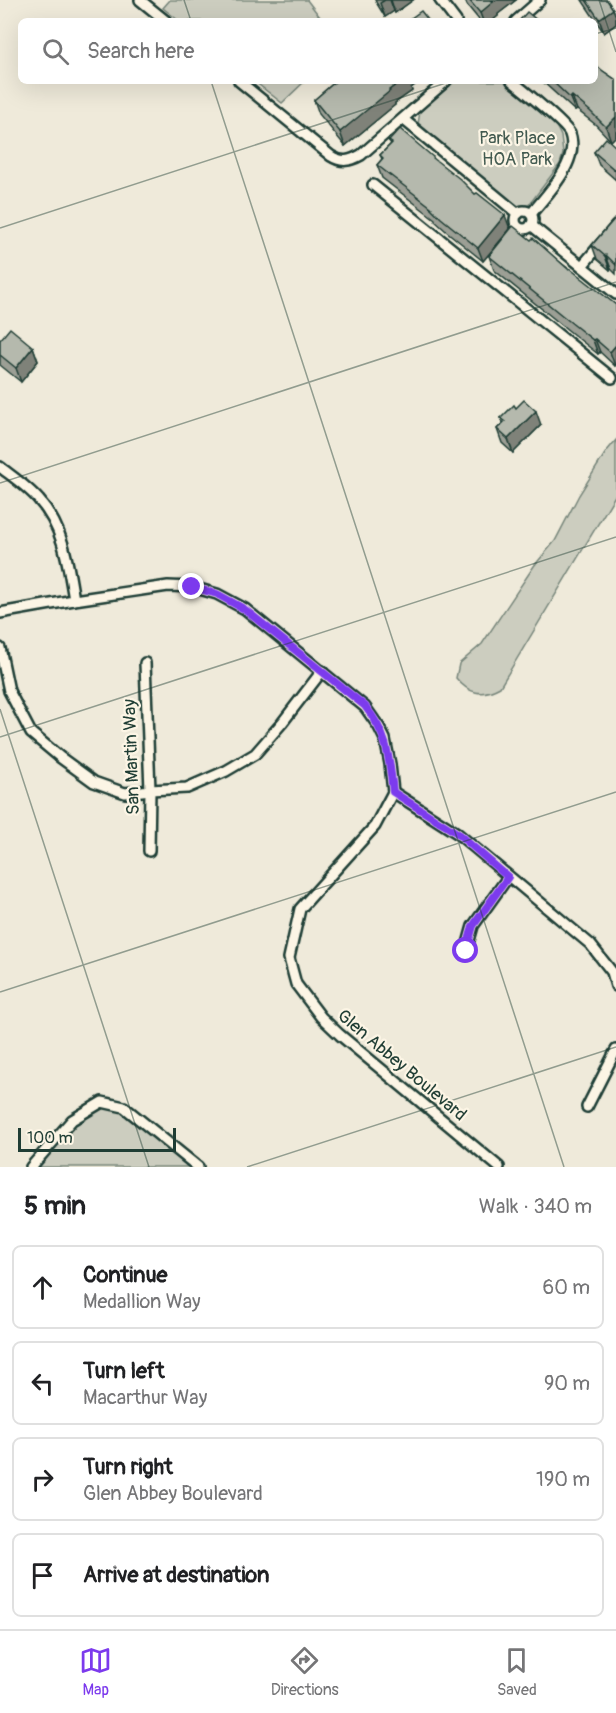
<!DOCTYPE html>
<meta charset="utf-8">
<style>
:root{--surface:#fff;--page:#f6f6f6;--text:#202124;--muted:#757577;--line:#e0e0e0;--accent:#7c3aed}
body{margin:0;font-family:Pangolin,sans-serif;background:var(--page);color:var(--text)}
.scale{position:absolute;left:18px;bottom:15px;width:158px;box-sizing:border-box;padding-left:6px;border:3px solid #1f3d34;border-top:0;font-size:16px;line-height:21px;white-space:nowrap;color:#1f3d34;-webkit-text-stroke:4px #fcf5e5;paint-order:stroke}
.stop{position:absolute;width:18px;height:18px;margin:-14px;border:4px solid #7c3aed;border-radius:50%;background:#fff}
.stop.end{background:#7c3aed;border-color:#fff;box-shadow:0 2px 6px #0008}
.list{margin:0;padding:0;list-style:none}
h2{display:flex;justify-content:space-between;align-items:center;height:78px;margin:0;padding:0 24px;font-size:26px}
h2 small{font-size:20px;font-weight:400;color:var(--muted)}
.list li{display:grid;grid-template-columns:39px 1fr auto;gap:18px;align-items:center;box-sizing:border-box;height:84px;margin:0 12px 12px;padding:0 12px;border:2px solid var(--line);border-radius:9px}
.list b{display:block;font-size:22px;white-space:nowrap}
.list p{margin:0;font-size:20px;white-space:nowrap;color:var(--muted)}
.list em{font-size:20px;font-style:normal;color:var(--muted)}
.icon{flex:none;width:33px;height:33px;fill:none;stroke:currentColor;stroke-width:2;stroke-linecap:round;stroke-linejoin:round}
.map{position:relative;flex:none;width:616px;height:1167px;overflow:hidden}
.search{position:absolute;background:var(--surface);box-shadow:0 6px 24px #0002;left:18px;right:18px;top:18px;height:66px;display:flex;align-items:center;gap:15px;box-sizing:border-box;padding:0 21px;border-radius:9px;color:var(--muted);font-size:22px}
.sheet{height:462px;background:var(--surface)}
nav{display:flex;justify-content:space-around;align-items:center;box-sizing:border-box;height:84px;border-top:2px solid var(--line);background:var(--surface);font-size:16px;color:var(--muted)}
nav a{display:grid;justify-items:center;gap:3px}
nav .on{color:var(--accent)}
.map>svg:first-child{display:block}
.green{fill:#cccdbf;stroke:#76857a;stroke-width:1.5}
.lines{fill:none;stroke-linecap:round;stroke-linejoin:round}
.street-casing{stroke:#1f3d34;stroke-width:14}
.street{stroke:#fcf5e5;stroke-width:9}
.wall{fill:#9c9f95;stroke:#1f3d34;stroke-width:1.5}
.shaded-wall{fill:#7f8279;stroke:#1f3d34;stroke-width:1.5}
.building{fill:#b5b9ad;stroke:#1f3d34;stroke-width:1.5}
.route{stroke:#7c3aed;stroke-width:8}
.ticks{fill:none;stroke:#1f3d34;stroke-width:1.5;stroke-opacity:0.45}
.labels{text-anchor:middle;stroke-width:4.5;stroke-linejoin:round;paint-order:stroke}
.park-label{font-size:18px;fill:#425a50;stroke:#fcf5e5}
.street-label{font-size:18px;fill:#1f3d34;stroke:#fcf5e5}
</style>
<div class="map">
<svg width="616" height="1167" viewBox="0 0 616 1167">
<rect width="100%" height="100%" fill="#efeada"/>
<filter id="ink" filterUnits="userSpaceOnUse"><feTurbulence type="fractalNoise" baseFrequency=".0167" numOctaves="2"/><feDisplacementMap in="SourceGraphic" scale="12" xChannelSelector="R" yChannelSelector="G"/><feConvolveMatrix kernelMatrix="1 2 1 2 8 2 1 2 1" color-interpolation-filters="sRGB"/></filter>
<g filter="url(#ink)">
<g class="green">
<path d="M 170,0 L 307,0 L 323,21 L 179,21 L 163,8 Z"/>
<path d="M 254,81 L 305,81 L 282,103 Z"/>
<path d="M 455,81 L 504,81 L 548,117 L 555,124 L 561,136 L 563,154 L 560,164 L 528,206 L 519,208 L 418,124 L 420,112 Z"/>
<path d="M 616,440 L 616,494 L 500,687 C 482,697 469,694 456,678 L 459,664 L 482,644 L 534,566 L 555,541 L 579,495 L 606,452 Z"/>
<path d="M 106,1108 L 121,1112 L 129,1117 L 192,1167 L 34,1167 C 53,1146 77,1111 106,1108 Z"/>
</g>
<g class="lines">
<defs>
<g id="street">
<path d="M 140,0 L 166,21"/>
<path d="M 440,0 L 456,21"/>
<path d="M 516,21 L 540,0"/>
<path d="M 239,81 L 331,156 C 342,163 350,161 361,155 L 446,81"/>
<path d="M 512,81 C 523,90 567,125 570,134 C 580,162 547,194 531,214"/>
<path d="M 403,119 L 518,214"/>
<path d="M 373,185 L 612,378"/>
<circle cx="524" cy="220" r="9"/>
<path d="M 531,225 L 616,294"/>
<path d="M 582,266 L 616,226"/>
<path d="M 0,467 C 13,477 28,487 39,500 C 64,528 68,564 74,600"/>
<path d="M 0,613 L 74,600 L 168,586 L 192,587 L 217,594 L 245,609 L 365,707 L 379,727 L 385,739 L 390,764 L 393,792 L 375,826 L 300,909 L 289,958 L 296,984 L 321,1017 L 340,1035 L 499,1167"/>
<path d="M 0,648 L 9,691 L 31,733 L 61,758 L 94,782 L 125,793 L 150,790 L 187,788 L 226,771 L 255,754 L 282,723 L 322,671"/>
<path d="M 145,663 L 150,790 L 149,851"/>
<path d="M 393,792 L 457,833 L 590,944 L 612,972 L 616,986"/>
<path d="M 466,951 L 473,926 L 508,877"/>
<path d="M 587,1107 L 616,1050"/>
<path d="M 31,1167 L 72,1120 L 102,1102 L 124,1107 L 198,1167"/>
</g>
</defs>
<use href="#street" class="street-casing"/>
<use href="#street" class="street"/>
</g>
<g class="wall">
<path d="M 375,0 L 413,0 L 395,13 L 394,11 L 385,17 L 377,4 Z"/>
<path d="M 465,0 L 516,0 L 498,14 L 498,16 L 492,21 L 480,21 L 467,5 Z"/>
<path d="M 582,0 L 607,0 L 613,9 L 616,16 L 616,24 L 604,33 Z"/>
<path d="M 603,71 L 616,80 L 616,136 L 611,141 L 596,125 L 577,110 L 575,111 L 542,81 L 595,81 Z"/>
<path d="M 336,81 L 420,81 L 411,88 L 412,91 L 395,103 L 395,105 L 345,146 L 319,114 L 314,100 Z"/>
<path d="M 389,141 L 433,157 L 434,160 L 510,229 L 483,261 L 446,231 L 435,221 L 435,219 L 382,178 L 377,165 L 382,159 L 380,155 L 391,144 Z"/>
<path d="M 616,147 L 616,180 L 599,165 L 594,152 Z"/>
<path d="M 616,217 L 616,274 L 611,269 L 610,270 L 597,259 L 592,245 Z"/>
<path d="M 531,240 L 616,305 L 616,365 L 615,366 L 600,352 L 598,354 L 579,339 L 494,270 L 489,256 Z"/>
<path d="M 0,340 L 33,347 L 38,361 L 21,382 L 0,365 Z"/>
<path d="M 501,418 L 541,425 L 513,453 L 502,443 L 497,429 L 503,423 Z"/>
</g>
<g class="shaded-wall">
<path d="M 385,0 L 390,0 L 394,11 L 385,17 L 380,3 Z"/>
<path d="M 391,0 L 413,0 L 395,13 Z"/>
<path d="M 494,0 L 516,0 L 498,14 L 498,16 L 492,21 L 483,21 L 480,13 Z"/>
<path d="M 613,9 L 616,16 L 616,24 L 604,33 L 599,19 Z"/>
<path d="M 401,81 L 420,81 L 411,88 L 412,91 L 395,103 L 395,105 L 345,146 L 340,132 L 389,90 Z"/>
<path d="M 572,96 L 577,110 L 575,111 L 570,98 Z"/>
<path d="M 616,117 L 616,136 L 611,141 L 606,127 Z"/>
<path d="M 505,215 L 510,229 L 483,261 L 478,248 Z"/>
<path d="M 606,255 L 611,269 L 610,270 L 605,256 Z"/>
<path d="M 595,339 L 600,352 L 598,354 L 593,340 Z"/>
<path d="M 616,345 L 616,365 L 615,366 L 610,352 Z"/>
<path d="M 33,347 L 38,361 L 21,382 L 16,368 Z"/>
<path d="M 536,411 L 541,425 L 513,453 L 508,439 Z"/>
</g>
<g class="building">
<path d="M 469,0 L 494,0 L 492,1 L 493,2 L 480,13 Z"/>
<path d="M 586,0 L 607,0 L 613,9 L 599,19 Z"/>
<path d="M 421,11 L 429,21 L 407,21 Z"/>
<path d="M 527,12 L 538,21 L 519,21 Z"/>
<path d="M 595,64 L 603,71 L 616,80 L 616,117 L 606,127 L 590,111 L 572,96 L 570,98 L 552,81 L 595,81 Z"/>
<path d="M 336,81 L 401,81 L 389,90 L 390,91 L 340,132 L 314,100 Z"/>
<path d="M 400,129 L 433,157 L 433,158 L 460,179 L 475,194 L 477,193 L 505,215 L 478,248 L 441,218 L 430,207 L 431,207 L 377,165 L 383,158 L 380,155 L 392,143 L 389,141 Z"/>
<path d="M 606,138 L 616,147 L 616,171 L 594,152 Z"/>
<path d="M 616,217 L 616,265 L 606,255 L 605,256 L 592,245 Z"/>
<path d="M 513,226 L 531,240 L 533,238 L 568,269 L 569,268 L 616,305 L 616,345 L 610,352 L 595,339 L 593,340 L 574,325 L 489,256 Z"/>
<path d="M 10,328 L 33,347 L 16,368 L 0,355 L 0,340 Z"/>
<path d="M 524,400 L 536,411 L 508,439 L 497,429 L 505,421 L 501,418 L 514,405 L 516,408 Z"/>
</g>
</g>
<g class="lines" filter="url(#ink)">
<path class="route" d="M 192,587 L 217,594 L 244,609 L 365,706 C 388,735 389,757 393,792 L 457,833 L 508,877 L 473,926 L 466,951"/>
</g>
<path class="ticks" d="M 184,0 L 191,21M 599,0 L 616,52M 595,34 L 616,28M 211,81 L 564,1167M 0,228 L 452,81M 0,483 L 616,282M 0,709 L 149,1167M 0,737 L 616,537M 0,992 L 616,792M 247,1167 L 616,1047"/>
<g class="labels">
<g class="park-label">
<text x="517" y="144">Park Place<tspan x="517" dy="21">HOA Park</tspan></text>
</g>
<g class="street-label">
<text transform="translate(131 757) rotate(-92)" y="6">San Martin Way</text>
<text transform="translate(402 1065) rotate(40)" y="6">Glen Abbey Boulevard</text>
</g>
</g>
</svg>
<div class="scale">100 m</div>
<div class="stop" style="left:466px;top:951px"></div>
<div class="stop end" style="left:192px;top:587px"></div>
<div class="search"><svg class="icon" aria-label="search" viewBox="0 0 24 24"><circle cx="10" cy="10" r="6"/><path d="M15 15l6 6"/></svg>Search here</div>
</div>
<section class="sheet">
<h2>5 min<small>Walk · 340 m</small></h2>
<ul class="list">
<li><svg class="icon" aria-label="ahead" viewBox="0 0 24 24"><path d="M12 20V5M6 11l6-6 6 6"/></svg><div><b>Continue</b><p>Medallion Way</p></div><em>60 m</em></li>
<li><svg class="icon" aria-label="left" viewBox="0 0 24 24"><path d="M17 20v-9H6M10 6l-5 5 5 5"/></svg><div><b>Turn left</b><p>Macarthur Way</p></div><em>90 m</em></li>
<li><svg class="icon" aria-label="right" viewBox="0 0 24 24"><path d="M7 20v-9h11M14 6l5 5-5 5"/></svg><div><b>Turn right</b><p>Glen Abbey Boulevard</p></div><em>190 m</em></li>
<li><svg class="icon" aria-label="arrive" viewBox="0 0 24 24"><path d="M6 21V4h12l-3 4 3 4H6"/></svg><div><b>Arrive at destination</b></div></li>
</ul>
</section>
<nav>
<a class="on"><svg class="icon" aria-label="map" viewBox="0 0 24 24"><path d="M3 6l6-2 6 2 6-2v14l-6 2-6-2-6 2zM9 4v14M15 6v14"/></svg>Map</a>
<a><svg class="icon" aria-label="directions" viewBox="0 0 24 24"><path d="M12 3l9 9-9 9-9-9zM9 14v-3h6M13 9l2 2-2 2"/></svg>Directions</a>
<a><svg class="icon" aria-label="saved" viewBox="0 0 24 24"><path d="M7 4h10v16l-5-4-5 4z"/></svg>Saved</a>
</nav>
